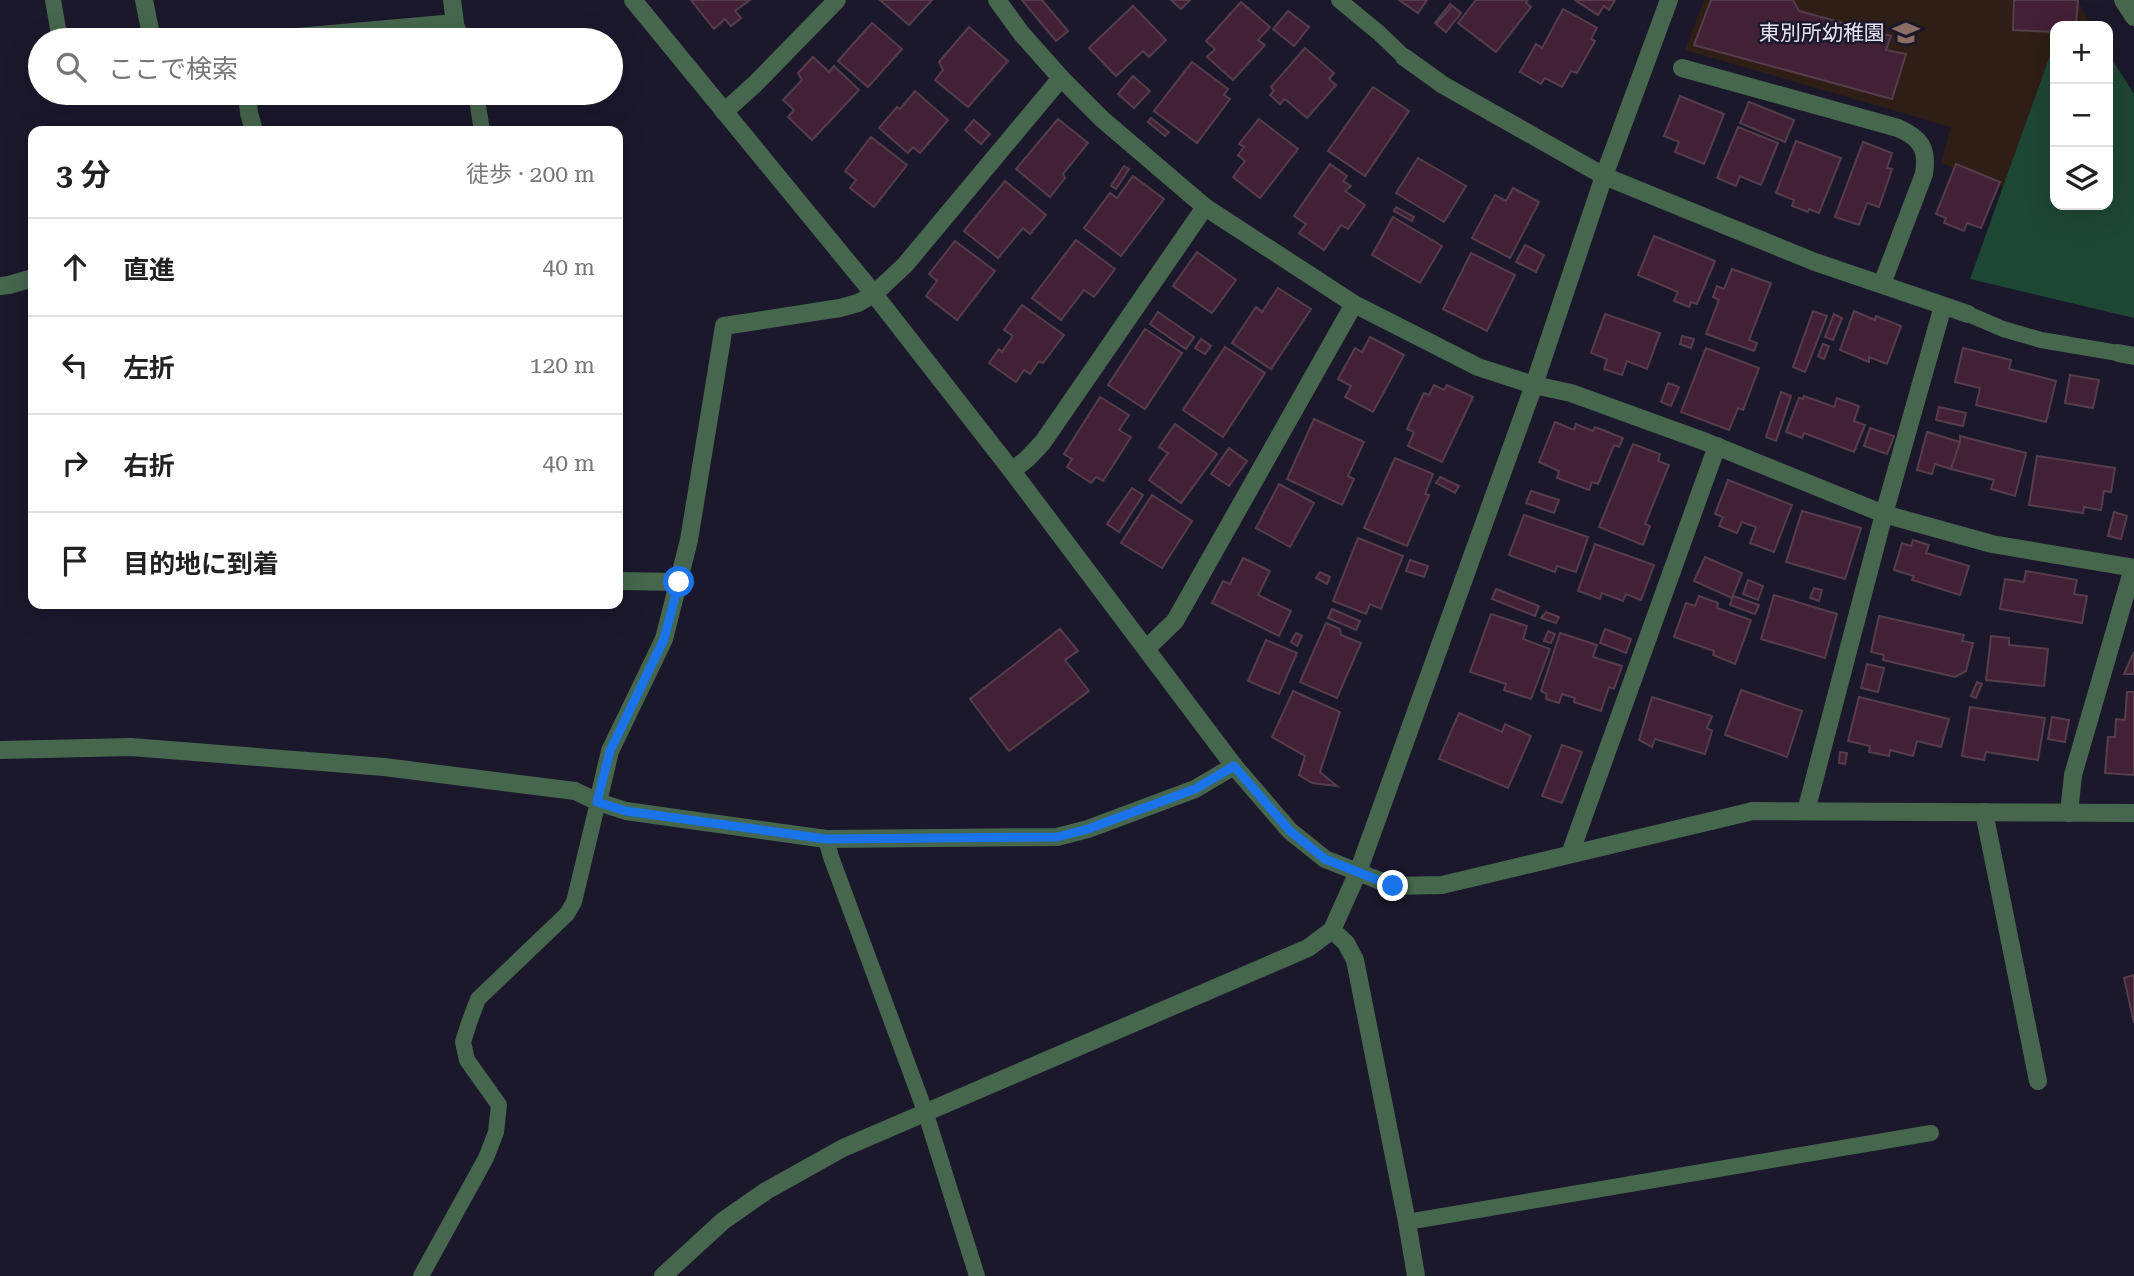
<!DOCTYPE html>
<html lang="ja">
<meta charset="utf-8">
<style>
:root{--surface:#fff;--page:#f2f2f2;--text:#222;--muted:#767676;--line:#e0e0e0}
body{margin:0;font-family:"Roboto Serif","Noto Sans JP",serif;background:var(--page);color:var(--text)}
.controls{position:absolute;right:21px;top:21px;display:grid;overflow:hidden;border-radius:14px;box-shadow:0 7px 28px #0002}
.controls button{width:63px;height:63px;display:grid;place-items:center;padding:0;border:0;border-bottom:2px solid var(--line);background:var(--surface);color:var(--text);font:35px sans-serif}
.stop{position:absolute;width:21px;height:21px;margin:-16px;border:5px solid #1a73e8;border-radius:50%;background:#fff}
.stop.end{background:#1a73e8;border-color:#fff;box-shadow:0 2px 7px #0008}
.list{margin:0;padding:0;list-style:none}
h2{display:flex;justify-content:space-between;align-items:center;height:91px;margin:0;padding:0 28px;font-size:30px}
h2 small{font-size:23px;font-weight:400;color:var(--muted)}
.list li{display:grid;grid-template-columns:46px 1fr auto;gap:21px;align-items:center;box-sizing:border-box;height:98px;padding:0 28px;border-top:2px solid var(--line)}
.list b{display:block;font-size:26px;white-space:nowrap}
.list em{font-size:23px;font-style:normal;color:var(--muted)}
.icon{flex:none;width:38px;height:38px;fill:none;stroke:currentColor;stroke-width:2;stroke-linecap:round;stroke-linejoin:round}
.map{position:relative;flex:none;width:2134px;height:1276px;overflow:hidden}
.search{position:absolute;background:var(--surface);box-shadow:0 7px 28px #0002;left:28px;top:28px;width:595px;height:77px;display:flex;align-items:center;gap:18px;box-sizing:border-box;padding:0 24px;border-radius:38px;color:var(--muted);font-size:26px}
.panel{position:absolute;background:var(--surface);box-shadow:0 7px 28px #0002;left:28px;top:126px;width:595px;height:483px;border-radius:14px}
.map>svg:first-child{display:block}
.education{fill:#2e1e15}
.green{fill:#1e4634}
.building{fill:#422035;stroke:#553d4b;stroke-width:2}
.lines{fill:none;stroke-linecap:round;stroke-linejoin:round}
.service{stroke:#46664d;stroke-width:16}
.minor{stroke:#46664d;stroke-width:18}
.tertiary{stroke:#46664d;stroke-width:18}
.route{stroke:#1a73e8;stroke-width:9}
.labels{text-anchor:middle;stroke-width:5;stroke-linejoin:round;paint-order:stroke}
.poi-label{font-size:21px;fill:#e6e4f3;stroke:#1b182c;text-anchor:end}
</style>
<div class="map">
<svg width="2134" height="1276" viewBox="0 0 2134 1276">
<rect width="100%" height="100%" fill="#1b182c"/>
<path class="education" d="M 1704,0 L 2077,0 L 2092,26 L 2055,26 L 2055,48 L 2053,48 L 2003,187 L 1941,163 L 1951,127 L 1685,50 Z"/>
<path class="green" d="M 2053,47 L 2055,48 L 2055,205 L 2108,205 L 2108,53 L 2134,94 L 2134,318 L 1970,279 Z"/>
<g class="building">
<path d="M 691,0 L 750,0 L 735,11 L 741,18 L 731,26 L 725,19 L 714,29 Z"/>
<path d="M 880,0 L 932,0 L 909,25 Z"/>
<path d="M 1022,0 L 1042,0 L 1068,31 L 1056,41 Z"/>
<path d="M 1171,0 L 1190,0 L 1181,9 Z"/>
<path d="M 1399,0 L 1427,0 L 1418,13 Z"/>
<path d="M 1476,0 L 1528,0 L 1526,3 L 1531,7 L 1496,52 L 1458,23 Z"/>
<path d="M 1575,0 L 1615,0 L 1609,10 L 1604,6 L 1598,15 Z"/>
<path d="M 1711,0 L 1793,0 L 1799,11 L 1891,36 L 1886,50 L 1906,54 L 1892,99 L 1694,45 Z"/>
<path d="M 2014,0 L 2078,0 L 2076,26 L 2055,26 L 2055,32 L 2013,30 Z"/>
<path d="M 1241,2 L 1270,27 L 1258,40 L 1265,45 L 1233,80 L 1207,57 L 1215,49 L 1206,41 Z"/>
<path d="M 1450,4 L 1460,12 L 1445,31 L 1435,23 Z"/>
<path d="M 1133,6 L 1166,40 L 1149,57 L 1143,51 L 1116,76 L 1089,48 Z"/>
<path d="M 1452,6 L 1461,13 L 1446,32 L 1436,24 Z"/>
<path d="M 1563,9 L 1597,28 L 1591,39 L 1595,41 L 1577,73 L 1571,71 L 1562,87 L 1545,78 L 1541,84 L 1520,72 L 1536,44 L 1542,48 Z"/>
<path d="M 1288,11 L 1309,27 L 1294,46 L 1273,29 Z"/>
<path d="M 872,23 L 902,49 L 868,87 L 838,61 Z"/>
<path d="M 969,27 L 1008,61 L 968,107 L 935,80 L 943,70 L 939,62 Z"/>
<path d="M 1305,48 L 1334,73 L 1329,79 L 1336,85 L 1307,118 L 1285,99 L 1280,104 L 1270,95 L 1274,91 L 1271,87 Z"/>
<path d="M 813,57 L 829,72 L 834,66 L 859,90 L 812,140 L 788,117 L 794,110 L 783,100 L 802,80 L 798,73 Z"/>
<path d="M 1192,62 L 1228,89 L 1224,95 L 1230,99 L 1197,143 L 1154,111 Z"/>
<path d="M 1133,76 L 1150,91 L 1134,108 L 1118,94 Z"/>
<path d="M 1373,87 L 1409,111 L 1365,176 L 1328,151 Z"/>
<path d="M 915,91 L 948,120 L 920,153 L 913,147 L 908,153 L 879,128 L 897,107 L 900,109 Z"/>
<path d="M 1680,96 L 1724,114 L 1704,164 L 1675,152 L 1679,142 L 1664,136 Z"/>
<path d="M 1749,102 L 1794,120 L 1785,142 L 1740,123 Z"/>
<path d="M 1151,118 L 1169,132 L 1165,136 L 1148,122 Z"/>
<path d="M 1058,119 L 1088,143 L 1063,174 L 1065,178 L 1050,197 L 1016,169 Z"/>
<path d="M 1259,119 L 1298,149 L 1260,198 L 1233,177 L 1245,161 L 1238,155 L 1244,147 L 1239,144 Z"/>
<path d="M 974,120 L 990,134 L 981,144 L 965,130 Z"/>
<path d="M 1738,127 L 1778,143 L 1761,185 L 1740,176 L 1736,186 L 1717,178 Z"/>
<path d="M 871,137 L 907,165 L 874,207 L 850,188 L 856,180 L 845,171 Z"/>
<path d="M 1796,141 L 1841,158 L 1819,213 L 1809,209 L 1808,212 L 1792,206 L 1794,200 L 1776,193 Z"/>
<path d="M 1863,142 L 1892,153 L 1887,168 L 1892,169 L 1879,207 L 1867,203 L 1859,225 L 1835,217 Z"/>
<path d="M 1418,158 L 1466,186 L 1444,222 L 1396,193 Z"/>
<path d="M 1330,164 L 1347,176 L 1343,181 L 1351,186 L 1345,191 L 1365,205 L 1348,229 L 1341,225 L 1324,250 L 1299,233 L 1306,224 L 1294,216 Z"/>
<path d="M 1956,164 L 2000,182 L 1981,228 L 1967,223 L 1964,231 L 1944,223 L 1946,218 L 1936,214 Z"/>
<path d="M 1124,166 L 1129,169 L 1116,189 L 1111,186 Z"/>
<path d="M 1133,176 L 1164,199 L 1121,256 L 1084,228 L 1110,193 L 1117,198 Z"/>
<path d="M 1005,181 L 1046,215 L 1030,234 L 1023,228 L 998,258 L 964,231 Z"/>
<path d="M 1513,188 L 1539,202 L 1510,258 L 1472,238 L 1495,195 L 1506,201 Z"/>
<path d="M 1396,207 L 1414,217 L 1412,221 L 1394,211 Z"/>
<path d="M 1393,217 L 1442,246 L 1420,283 L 1372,255 Z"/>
<path d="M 1654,236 L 1715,261 L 1697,304 L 1691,302 L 1689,307 L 1674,301 L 1678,292 L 1638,275 Z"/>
<path d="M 1076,240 L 1115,269 L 1094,297 L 1084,290 L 1061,320 L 1032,298 Z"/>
<path d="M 955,241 L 995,271 L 957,320 L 926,296 L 937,281 L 929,274 Z"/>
<path d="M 1525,245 L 1544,255 L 1536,272 L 1516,262 Z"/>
<path d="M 1197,252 L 1236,280 L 1212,313 L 1173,286 Z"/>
<path d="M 1471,253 L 1515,275 L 1487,331 L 1443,309 Z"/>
<path d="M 1732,269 L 1771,283 L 1749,340 L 1757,343 L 1754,351 L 1706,334 L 1719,300 L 1713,297 L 1717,286 L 1724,289 Z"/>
<path d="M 1278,288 L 1311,309 L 1271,369 L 1232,343 L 1256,307 L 1262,312 Z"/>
<path d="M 1022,305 L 1064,335 L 1043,363 L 1039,361 L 1030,374 L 1024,370 L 1016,382 L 989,363 L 999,349 L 1002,352 L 1013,336 L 1004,330 Z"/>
<path d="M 1813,311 L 1827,316 L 1805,372 L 1793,367 Z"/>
<path d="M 1854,311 L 1875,320 L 1876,316 L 1901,326 L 1887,364 L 1869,357 L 1869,362 L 1840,350 Z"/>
<path d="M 1158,312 L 1194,337 L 1186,349 L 1150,324 Z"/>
<path d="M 1605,314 L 1660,333 L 1647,369 L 1627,361 L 1622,375 L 1604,369 L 1607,359 L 1591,353 Z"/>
<path d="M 1834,314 L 1842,318 L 1833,340 L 1825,337 Z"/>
<path d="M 1145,329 L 1182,353 L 1145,409 L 1108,385 Z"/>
<path d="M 1682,336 L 1694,339 L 1691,348 L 1680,344 Z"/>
<path d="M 1370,337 L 1404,355 L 1373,412 L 1345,397 L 1351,386 L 1338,379 L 1355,348 L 1362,352 Z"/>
<path d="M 1201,339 L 1211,346 L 1205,354 L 1195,348 Z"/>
<path d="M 1823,344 L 1829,346 L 1824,359 L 1818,356 Z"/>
<path d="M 1225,347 L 1265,373 L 1223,437 L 1183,410 Z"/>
<path d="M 1706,348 L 1759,368 L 1743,410 L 1738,408 L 1729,430 L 1681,412 Z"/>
<path d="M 1963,348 L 2011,360 L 2009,369 L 2056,381 L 2046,422 L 1976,405 L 1980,388 L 1955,382 Z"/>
<path d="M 2070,375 L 2099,380 L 2093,408 L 2065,403 Z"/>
<path d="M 1668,383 L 1679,387 L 1671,406 L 1661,402 Z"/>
<path d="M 1434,385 L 1444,390 L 1447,385 L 1473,397 L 1442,462 L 1408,446 L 1414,432 L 1407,429 L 1424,393 L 1429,395 Z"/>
<path d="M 1781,392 L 1791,396 L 1776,441 L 1766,437 Z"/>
<path d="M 1804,396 L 1834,407 L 1837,398 L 1859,406 L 1854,421 L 1865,425 L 1854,452 L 1804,433 L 1802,438 L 1786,432 L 1799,398 L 1803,399 Z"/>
<path d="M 1100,397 L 1129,415 L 1119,430 L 1131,437 L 1103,481 L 1096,477 L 1091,483 L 1067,467 L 1072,459 L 1064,454 Z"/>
<path d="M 1939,407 L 1966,413 L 1963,426 L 1936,420 Z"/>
<path d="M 1314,419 L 1364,442 L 1348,476 L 1354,479 L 1342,505 L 1287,479 Z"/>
<path d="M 1555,422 L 1574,430 L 1576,424 L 1593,431 L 1595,427 L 1623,438 L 1619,447 L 1614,445 L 1598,484 L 1592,482 L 1589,490 L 1557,478 L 1559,471 L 1539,462 Z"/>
<path d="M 1175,424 L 1217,454 L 1181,503 L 1149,480 L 1168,453 L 1159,447 Z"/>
<path d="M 1870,428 L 1894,436 L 1887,454 L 1864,446 Z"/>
<path d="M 1927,432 L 1960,442 L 1951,469 L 1935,464 L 1932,474 L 1917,470 Z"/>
<path d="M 1960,436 L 2026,453 L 2015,496 L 1991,489 L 1994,480 L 1951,469 L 1960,442 Z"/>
<path d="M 1633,444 L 1660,454 L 1658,461 L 1669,465 L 1645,524 L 1650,526 L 1643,545 L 1599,527 Z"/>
<path d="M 1229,448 L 1247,461 L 1229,486 L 1211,474 Z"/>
<path d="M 2037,456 L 2115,468 L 2111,492 L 2104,491 L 2101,510 L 2084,507 L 2083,513 L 2029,505 Z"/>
<path d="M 1395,458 L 1433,474 L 1425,494 L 1429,495 L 1407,546 L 1364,528 Z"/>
<path d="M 1440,477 L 1459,486 L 1455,493 L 1436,483 Z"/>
<path d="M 1728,480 L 1792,505 L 1774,552 L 1750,543 L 1756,527 L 1742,522 L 1737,533 L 1719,526 L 1723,517 L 1715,514 Z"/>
<path d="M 1279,484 L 1314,503 L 1290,547 L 1256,528 Z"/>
<path d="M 1132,488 L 1143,495 L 1119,532 L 1107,524 Z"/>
<path d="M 1531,491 L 1559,500 L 1554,513 L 1526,503 Z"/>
<path d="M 1152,495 L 1192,521 L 1162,568 L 1121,543 Z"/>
<path d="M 1802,511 L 1861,528 L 1845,579 L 1786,562 Z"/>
<path d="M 2114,512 L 2127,516 L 2121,539 L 2108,536 Z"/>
<path d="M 1524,515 L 1588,537 L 1576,572 L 1557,566 L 1555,572 L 1509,555 Z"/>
<path d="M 1358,538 L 1403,556 L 1381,609 L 1370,604 L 1366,614 L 1333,601 Z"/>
<path d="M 1913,540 L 1929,545 L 1926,553 L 1969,566 L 1960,595 L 1912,580 L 1914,576 L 1894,570 L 1902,543 L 1911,546 Z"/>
<path d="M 1595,544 L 1654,565 L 1641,600 L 1626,594 L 1623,601 L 1602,593 L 1600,599 L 1578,591 Z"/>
<path d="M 1705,557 L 1742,573 L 1732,598 L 1694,581 Z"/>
<path d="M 1243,558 L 1270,571 L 1258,595 L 1291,611 L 1279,636 L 1212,603 L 1223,581 L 1230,584 Z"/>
<path d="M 1410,560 L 1428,566 L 1424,577 L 1406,571 Z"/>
<path d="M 2026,571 L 2077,580 L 2074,594 L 2087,596 L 2082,623 L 2000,609 L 2005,579 L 2024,582 Z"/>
<path d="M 1320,572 L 1330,577 L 1327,584 L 1316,578 Z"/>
<path d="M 1748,580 L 1763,586 L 1758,600 L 1743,594 Z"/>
<path d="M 1814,588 L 1822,590 L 1819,601 L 1810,598 Z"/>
<path d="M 1496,589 L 1539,606 L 1535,616 L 1492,599 Z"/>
<path d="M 1774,595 L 1837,614 L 1825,658 L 1761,639 Z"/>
<path d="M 1699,596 L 1718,603 L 1717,608 L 1751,620 L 1735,664 L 1713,655 L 1714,651 L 1674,637 L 1686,603 L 1695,606 Z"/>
<path d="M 1733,596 L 1759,605 L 1755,614 L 1730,605 Z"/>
<path d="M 1332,609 L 1360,621 L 1356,630 L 1328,618 Z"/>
<path d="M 1546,612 L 1559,617 L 1556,623 L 1541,618 Z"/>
<path d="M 1491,614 L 1527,626 L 1523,639 L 1550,649 L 1531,699 L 1504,690 L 1506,684 L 1470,672 Z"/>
<path d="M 1879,616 L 1964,635 L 1962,641 L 1973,643 L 1966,671 L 1955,677 L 1883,660 L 1884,655 L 1871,652 Z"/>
<path d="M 1326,623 L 1340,629 L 1341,635 L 1361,643 L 1337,698 L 1300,682 Z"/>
<path d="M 1060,629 L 1078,651 L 1065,660 L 1089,691 L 1009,751 L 970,699 Z"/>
<path d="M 1605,629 L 1631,639 L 1626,653 L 1600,643 Z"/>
<path d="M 1548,631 L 1555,634 L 1551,643 L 1544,641 Z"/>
<path d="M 1296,633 L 1302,636 L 1297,646 L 1291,642 Z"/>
<path d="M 1560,633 L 1597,645 L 1593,657 L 1622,666 L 1614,689 L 1609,687 L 1601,711 L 1574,702 L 1575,698 L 1562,694 L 1559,703 L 1546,699 L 1547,694 L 1541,691 Z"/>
<path d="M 1991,636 L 2009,638 L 2009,645 L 2048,649 L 2044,686 L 1986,680 Z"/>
<path d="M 1266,640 L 1297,653 L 1279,694 L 1248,681 Z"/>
<path d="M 2134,652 L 2134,674 L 2124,674 Z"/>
<path d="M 1867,664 L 1884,668 L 1878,692 L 1861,688 Z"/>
<path d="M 1977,682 L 1982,684 L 1976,698 L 1971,696 Z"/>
<path d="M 1741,690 L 1802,711 L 1787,757 L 1725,735 Z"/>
<path d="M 1293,691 L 1340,712 L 1320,772 L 1337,786 L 1312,783 L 1299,775 L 1305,756 L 1272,737 Z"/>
<path d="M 2127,692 L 2134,692 L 2134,775 L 2105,773 L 2108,737 L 2115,737 L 2116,719 L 2125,720 Z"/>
<path d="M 1652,697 L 1712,716 L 1707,728 L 1712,731 L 1705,754 L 1655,739 L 1652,747 L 1639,740 Z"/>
<path d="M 1859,697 L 1949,719 L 1941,747 L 1917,741 L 1913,756 L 1890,750 L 1889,756 L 1869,752 L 1870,746 L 1848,741 Z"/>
<path d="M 1970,707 L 2045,718 L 2038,760 L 1986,752 L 1984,760 L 1962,756 Z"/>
<path d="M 1459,713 L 1502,732 L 1505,724 L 1531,736 L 1508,788 L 1439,759 Z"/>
<path d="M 2052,717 L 2069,720 L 2065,742 L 2048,739 Z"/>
<path d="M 1562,745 L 1582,752 L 1562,803 L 1542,796 Z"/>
<path d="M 1840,752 L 1847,753 L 1845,764 L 1839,763 Z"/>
<path d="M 2134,975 L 2134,1023 L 2124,978 Z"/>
</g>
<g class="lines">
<g class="service">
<path d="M 53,0 L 60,40"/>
<path d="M 1339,0 L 1379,33 L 1404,57"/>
<path d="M 455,23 L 463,40"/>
<path d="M 476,93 L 482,131"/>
<path d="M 1968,314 L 2003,329 L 2041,340 L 2118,353"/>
<path d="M 826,839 L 831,857 L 925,1111 L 977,1276"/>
<path d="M 1407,1222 L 1931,1133"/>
<path d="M 421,1276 L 486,1158 L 496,1132 L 499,1105 L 467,1060 L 463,1042 L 469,1023 L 478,999 L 567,914 L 574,902 L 598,802"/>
</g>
<g class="minor">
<path d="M 144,0 L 152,40"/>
<path d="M 997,0 L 1021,33 L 1061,78 L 1102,119 L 1205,207 L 1354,304 L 1478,367 L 1534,385 L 1571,393 L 1706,442 L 1884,514 L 1992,544 L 2134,568"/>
<path d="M 2123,0 L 2134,17"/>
<path d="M 263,40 L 455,23 L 452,0"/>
<path d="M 1404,57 L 1443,85 L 1604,176 L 1815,262 L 1968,314"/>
<path d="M 1682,68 L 1898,128 C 1921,138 1928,149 1924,174 L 1882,284"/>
<path d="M 247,93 L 249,113 L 254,131"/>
<path d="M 724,112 L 755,84 L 837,0"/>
<path d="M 0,286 L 9,285 L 33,278"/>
<path d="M 2118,353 L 2134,356"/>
<path d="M 1012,471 L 1028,458 L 1043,442 L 1205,207"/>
<path d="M 618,581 L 679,582"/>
<path d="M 1147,648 L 1175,621 L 1354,304"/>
<path d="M 0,750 L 131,747 L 384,767 L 575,791 L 598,802 L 626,811 L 826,839 L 1057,837 L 1088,829 L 1195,789 L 1234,766"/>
<path d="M 598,802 L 610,751 L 664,639 L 689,540 L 724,326 L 840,308 L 858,303 L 874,294 L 905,265 L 1061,78"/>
<path d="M 1806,811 L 1884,514 L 1943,306"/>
<path d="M 1984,812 L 2038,1081"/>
<path d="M 2069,813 L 2073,775 L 2133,568"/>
<path d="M 1570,854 L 1717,446"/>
<path d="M 1332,930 L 1346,943 L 1355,960 L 1407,1222 L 1416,1276"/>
<path d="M 663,1276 L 723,1221 L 766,1191 L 843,1148 L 1308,948 L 1332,930 L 1358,872 L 1534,385 L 1604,176 L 1669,0"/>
</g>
<path class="tertiary" d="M 633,0 L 874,294 L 1012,471 L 1234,766 L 1290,831 L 1325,859 L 1393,886 L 1442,885 L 1753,811 L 2134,813"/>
</g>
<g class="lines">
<path class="route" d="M 679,582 L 664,639 L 610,751 L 597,802 L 626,811 L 826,839 L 1057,837 L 1088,829 L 1195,789 L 1234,766 L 1290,831 L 1325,859 L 1393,886"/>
</g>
<defs>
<symbol id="school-bare" viewBox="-9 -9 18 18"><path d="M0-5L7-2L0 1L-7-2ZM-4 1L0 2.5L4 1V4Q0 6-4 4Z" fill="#8d6e63" stroke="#1b182c" stroke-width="2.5" paint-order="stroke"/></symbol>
</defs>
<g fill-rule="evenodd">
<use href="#school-bare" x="1887" y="14" width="38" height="38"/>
</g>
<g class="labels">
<g class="poi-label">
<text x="1885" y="40">東別所幼稚園</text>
</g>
</g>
</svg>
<div class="controls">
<button>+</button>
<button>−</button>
<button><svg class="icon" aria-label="layers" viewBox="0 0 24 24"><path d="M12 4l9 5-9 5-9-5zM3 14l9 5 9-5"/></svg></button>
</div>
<div class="stop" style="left:679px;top:582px"></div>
<div class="stop end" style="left:1393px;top:886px"></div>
<div class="search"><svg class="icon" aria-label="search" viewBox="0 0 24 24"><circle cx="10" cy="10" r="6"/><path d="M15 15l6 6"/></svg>ここで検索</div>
<section class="panel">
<h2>3 分<small>徒歩 · 200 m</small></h2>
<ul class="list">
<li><svg class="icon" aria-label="ahead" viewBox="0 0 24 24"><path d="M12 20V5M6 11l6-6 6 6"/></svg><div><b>直進</b></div><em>40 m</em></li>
<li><svg class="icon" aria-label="left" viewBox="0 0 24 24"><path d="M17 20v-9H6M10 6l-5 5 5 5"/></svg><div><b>左折</b></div><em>120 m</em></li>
<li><svg class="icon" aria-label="right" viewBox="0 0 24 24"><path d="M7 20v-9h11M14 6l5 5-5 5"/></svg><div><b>右折</b></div><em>40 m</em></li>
<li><svg class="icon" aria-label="arrive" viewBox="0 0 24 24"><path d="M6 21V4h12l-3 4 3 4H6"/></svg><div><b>目的地に到着</b></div></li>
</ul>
</section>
</div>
